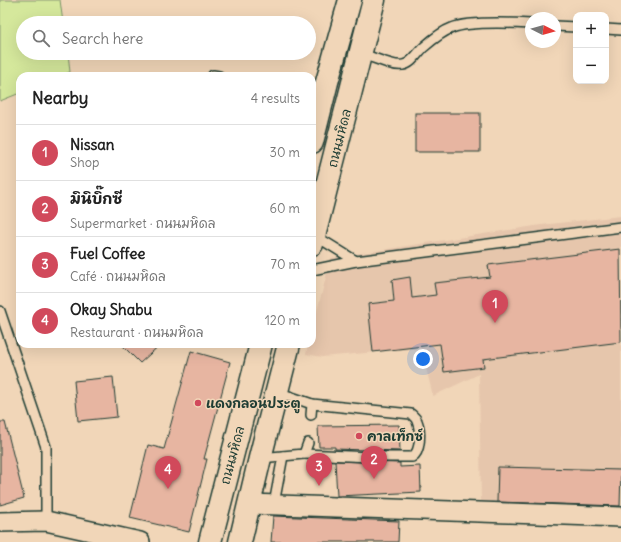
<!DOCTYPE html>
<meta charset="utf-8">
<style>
:root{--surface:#fff;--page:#f2f2f2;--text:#222;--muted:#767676;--line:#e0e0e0;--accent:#d1495b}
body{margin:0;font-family:Delius,"Playpen Sans Thai",sans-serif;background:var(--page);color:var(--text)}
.controls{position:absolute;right:12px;top:12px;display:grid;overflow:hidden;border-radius:8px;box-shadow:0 4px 16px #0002}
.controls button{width:36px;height:36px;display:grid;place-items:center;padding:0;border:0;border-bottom:1px solid var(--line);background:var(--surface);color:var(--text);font:20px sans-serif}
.compass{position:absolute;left:525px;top:12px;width:36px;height:36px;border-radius:50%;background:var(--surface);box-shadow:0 4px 16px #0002;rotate:96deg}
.you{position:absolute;left:423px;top:359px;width:14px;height:14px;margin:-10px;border:3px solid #fff;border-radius:50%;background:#1a73e8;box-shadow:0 0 0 6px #1a73e833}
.badge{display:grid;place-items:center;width:26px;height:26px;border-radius:50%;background:var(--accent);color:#fff;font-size:13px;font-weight:700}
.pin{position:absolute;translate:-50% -33px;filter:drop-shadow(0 1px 2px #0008)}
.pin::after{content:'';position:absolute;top:21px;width:14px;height:12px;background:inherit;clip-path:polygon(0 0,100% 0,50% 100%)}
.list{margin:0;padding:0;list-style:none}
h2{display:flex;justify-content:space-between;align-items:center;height:52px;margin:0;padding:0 16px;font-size:17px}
h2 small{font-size:13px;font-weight:400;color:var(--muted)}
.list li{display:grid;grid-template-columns:26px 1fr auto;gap:12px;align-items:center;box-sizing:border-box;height:56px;padding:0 16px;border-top:1px solid var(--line)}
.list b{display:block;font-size:15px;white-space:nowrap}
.list p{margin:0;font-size:13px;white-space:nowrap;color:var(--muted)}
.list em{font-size:13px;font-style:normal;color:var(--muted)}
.icon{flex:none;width:22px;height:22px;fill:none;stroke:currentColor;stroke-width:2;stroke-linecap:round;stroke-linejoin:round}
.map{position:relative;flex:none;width:621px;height:542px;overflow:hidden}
.search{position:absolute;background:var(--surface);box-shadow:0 4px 16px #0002;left:16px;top:16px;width:300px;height:44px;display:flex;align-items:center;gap:10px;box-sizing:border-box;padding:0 14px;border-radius:22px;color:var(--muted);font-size:15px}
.panel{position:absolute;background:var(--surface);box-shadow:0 4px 16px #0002;left:16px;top:72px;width:300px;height:276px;border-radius:12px}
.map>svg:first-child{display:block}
.built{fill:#e6c6ac}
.green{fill:#d5e89c;stroke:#7a9268}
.building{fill:#e7b5a1;stroke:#1f3d34}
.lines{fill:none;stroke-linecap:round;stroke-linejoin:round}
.lane-casing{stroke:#1f3d34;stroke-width:12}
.street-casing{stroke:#1f3d34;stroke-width:22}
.secondary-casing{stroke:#1f3d34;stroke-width:25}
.lane{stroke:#f1d6b8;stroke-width:9}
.street{stroke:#f1d6b8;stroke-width:19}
.secondary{stroke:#f1d6b8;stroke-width:22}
.poi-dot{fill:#d1495b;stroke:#f1d6b8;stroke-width:1.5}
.labels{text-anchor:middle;stroke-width:3;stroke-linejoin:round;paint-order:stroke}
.street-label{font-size:13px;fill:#1f3d34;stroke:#f1d6b8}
.poi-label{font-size:13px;font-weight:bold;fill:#1f3d34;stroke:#f1d6b8;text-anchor:start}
</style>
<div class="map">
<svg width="621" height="542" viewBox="0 0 621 542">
<rect width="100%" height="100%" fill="#f1d6b8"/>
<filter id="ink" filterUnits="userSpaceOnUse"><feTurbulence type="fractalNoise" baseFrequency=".025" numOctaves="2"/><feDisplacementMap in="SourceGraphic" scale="8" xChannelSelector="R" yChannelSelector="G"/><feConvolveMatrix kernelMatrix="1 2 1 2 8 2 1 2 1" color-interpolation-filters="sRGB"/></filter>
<g filter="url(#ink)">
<path class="built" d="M 621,216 L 621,508 L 481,505 L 479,374 L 433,396 L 421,348 L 322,357 L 306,354 L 308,344 L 312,344 L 312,330 L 331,258 L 541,225 Z"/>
<path class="green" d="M 0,0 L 60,0 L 63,23 L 23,23 L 23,53 L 68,53 L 70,72 L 60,76 L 20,76 L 20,93 L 0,101 Z"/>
<g class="building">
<rect x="415" y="113" width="65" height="39"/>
<path d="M 620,249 L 621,342 L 483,359 L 484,367 L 444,372 L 440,344 L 373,352 L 368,304 L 394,301 L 392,280 L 410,277 L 412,298 L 436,295 L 434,283 L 490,277 L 488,265 Z"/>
<path d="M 121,344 L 161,344 L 140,363 Z"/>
<path d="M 191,351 L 230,362 L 204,459 L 207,459 L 189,532 L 130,518 L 148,445 L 164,449 Z"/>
<path d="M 113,377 L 117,417 L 78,421 L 74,381 Z"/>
<path d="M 0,422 L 5,422 L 24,498 L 0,505 Z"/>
<path d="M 399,425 L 400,451 L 335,449 L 335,447 L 319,447 L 318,426 Z"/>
<path d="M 335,461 L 400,463 L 400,467 L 420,466 L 421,492 L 337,496 Z"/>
<path d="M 498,467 L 621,470 L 620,506 L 497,502 Z"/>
<path d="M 273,516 L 399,521 L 398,542 L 271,542 Z"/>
</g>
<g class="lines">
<defs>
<g id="lane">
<path d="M 555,26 L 576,27"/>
<path d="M 606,29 L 621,30"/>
<path d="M 365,55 C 375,58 394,67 403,65 C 412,64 418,52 424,47 C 432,40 441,32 452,28 C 469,21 512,23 531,24"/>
<path d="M 213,75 L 219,76"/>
<path d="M 314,235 L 356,261 L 621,227"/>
<path d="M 312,270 L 356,261"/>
<path d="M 0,311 L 46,447 L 46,521"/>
<path d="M 277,392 L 312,404 L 311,415"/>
<path d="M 304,454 L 370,457 L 412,457 C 421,452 421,431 417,421 C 416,418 413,416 411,414 L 312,404"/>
<path d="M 260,458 L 304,454 L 308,443"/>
<path d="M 274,504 L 283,456"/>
</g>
<g id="street">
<path d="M 250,504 L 621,517"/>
<path d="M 0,522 L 46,521 L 140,542"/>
</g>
<g id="secondary">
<path d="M 312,142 L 327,82 L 350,0"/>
<path d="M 312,244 L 374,0"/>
<path d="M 210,542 L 261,344"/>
<path d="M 240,542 L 260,458 L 289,344"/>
</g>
</defs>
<use href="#lane" class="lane-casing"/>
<use href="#street" class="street-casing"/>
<use href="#secondary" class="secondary-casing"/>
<use href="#lane" class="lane"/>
<use href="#street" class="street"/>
<use href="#secondary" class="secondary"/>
</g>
</g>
<g class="poi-dot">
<circle cx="198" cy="403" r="4"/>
<circle cx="359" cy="436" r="4"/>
</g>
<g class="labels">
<g class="street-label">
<text transform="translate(339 138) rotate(-76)" y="5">ถนนมหิดล</text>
<text transform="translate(232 455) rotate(-75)" y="5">ถนนมหิดล</text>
</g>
<g class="poi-label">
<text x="206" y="408">แดงกลอนประตู</text>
<text x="367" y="441">คาลเท็กซ์</text>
</g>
</g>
</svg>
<div class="controls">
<button>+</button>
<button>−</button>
</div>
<svg class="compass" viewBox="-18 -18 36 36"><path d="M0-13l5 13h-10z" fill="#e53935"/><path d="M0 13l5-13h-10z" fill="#767676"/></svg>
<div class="you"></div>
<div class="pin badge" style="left:495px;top:323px">1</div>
<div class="pin badge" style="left:374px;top:479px">2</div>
<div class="pin badge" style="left:319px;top:486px">3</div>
<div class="pin badge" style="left:168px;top:489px">4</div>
<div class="search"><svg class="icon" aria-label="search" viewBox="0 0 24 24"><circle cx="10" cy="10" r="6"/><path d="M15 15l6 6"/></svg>Search here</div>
<section class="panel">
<h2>Nearby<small>4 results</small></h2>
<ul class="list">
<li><span class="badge">1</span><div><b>Nissan</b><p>Shop</p></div><em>30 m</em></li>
<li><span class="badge">2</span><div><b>มินิบิ๊กซี</b><p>Supermarket · ถนนมหิดล</p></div><em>60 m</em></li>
<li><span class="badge">3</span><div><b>Fuel Coffee</b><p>Café · ถนนมหิดล</p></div><em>70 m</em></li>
<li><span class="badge">4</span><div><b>Okay Shabu</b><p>Restaurant · ถนนมหิดล</p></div><em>120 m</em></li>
</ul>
</section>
</div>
